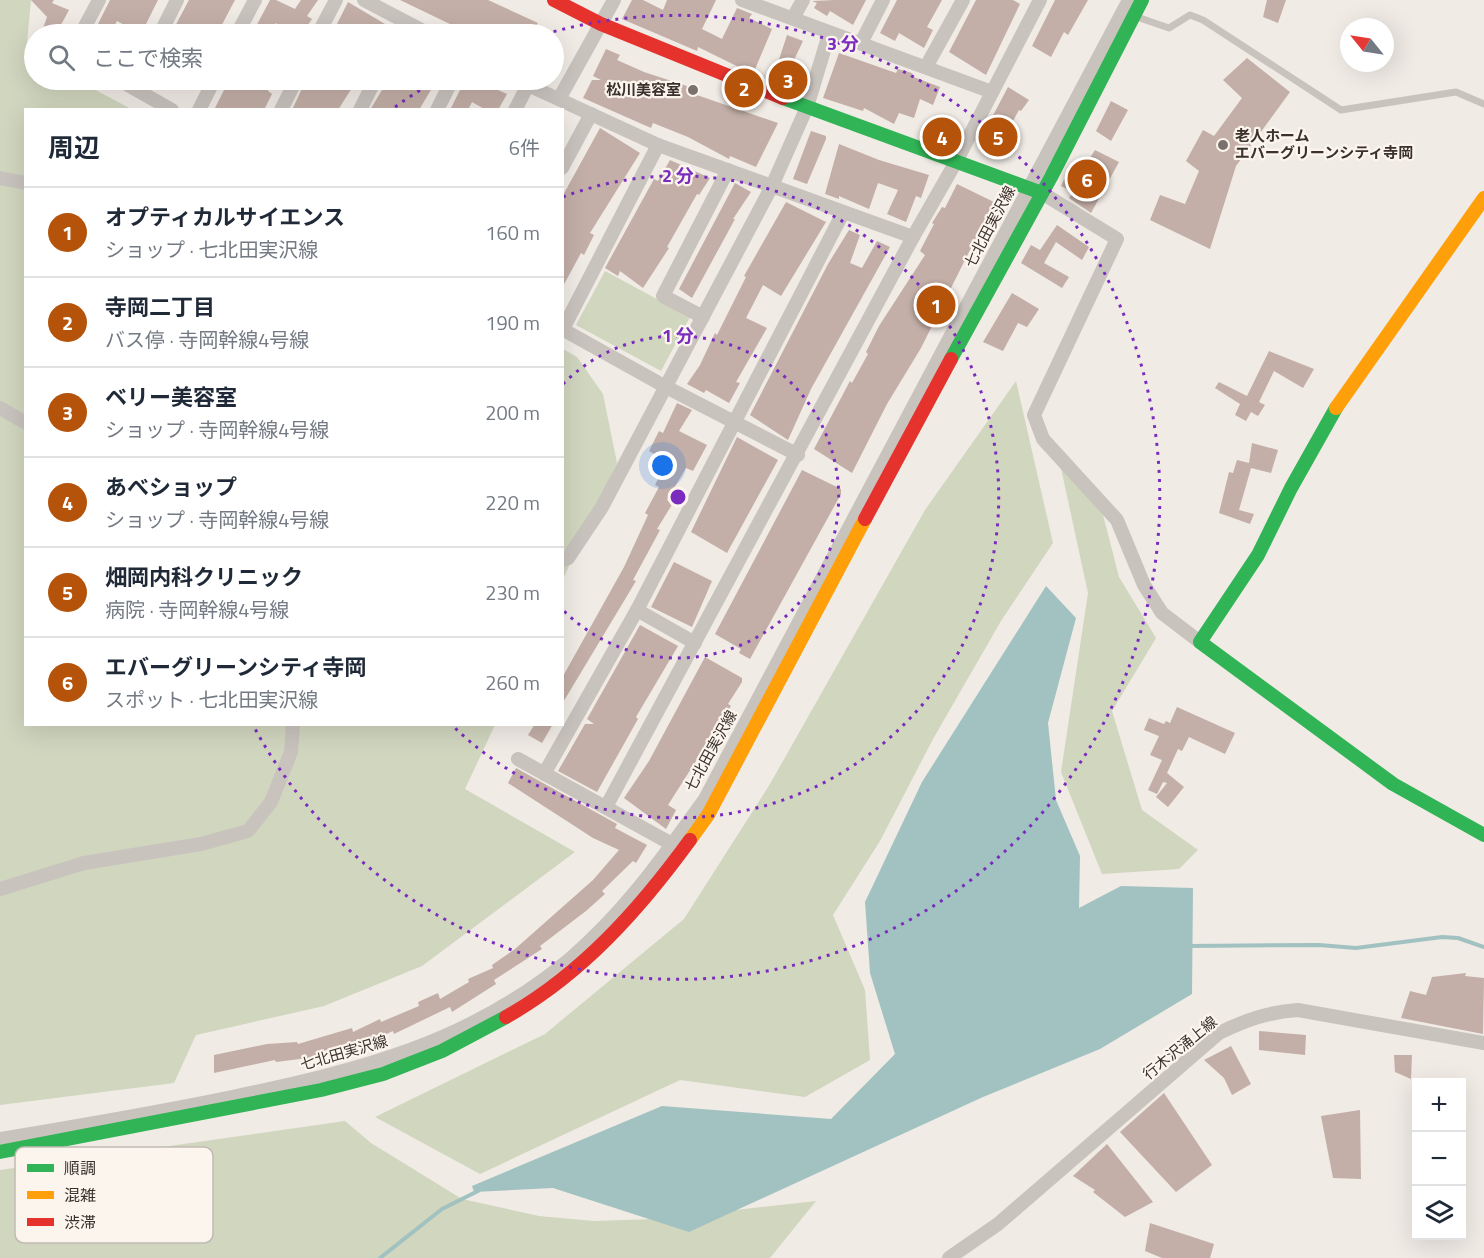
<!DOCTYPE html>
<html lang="ja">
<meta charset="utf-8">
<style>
:root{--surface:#fff;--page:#f2f2f3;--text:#1f2937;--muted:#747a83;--line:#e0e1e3;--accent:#b45309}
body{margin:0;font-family:"Titillium Web","Noto Sans JP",sans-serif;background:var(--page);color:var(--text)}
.controls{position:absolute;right:18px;bottom:18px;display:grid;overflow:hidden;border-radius:0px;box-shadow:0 6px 24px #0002}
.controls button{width:54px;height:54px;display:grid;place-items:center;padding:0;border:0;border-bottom:2px solid var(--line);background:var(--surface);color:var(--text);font:30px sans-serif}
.compass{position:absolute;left:1340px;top:18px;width:54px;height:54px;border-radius:50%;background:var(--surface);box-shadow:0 6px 24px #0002;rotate:300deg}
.you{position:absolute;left:663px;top:466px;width:21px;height:21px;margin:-15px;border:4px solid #fff;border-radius:50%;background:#1a73e8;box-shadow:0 0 0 9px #1a73e833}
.badge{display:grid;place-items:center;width:39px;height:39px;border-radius:50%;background:var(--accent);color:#fff;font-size:20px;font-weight:700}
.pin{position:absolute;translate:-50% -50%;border:3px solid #fff;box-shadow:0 2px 6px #0006}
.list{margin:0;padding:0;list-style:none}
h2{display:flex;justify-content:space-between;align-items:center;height:78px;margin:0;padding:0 24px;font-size:26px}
h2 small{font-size:20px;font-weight:400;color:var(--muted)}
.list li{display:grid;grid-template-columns:39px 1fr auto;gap:18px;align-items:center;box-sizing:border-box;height:90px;padding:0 24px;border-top:2px solid var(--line)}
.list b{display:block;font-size:22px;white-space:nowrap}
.list p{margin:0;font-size:20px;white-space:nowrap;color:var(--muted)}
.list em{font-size:20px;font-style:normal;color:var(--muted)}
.icon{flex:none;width:33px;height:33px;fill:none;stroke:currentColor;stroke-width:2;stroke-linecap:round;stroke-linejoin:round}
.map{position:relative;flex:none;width:1484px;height:1258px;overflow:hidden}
.search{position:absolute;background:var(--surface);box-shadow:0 6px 24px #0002;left:24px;top:24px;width:540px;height:66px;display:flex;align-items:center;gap:15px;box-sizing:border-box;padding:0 21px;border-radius:33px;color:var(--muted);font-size:22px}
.panel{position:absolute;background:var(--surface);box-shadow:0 6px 24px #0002;left:24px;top:108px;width:540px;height:618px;border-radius:0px}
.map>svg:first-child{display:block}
.green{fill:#d1d6bf}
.water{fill:#a1c2c1}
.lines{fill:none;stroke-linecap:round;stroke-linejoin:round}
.stream{stroke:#a1c2c1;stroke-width:4}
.building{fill:#c3afa7}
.lane{stroke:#c9c3be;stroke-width:7}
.street{stroke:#c9c3be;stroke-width:14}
.fast{stroke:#30b455;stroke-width:14}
.slow{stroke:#ff9f0a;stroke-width:14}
.jam{stroke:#e5322d;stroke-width:14}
.ring{fill:none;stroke:#7b2cbf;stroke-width:3;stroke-dasharray:3 6}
.poi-dot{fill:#7a716c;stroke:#fbf5ee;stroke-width:2}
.labels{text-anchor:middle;stroke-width:4.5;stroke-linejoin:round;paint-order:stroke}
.poi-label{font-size:15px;font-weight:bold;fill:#3b302b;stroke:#fbf5ee;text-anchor:end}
.street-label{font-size:15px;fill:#3b302b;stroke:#fbf5ee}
.key{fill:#fbf5ee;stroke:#c1bab4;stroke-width:1.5}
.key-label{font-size:16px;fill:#3b302b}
.centre{fill:#7b2cbf;stroke:#fbf5ee;stroke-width:3}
.ring-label{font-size:18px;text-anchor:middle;font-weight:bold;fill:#7b2cbf;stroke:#fbf5ee;stroke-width:4.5;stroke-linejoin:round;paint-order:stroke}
</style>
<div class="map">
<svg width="1484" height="1258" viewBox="0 0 1484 1258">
<rect width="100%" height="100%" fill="#f0ebe5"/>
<g class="green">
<path d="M 0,0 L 31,0 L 27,42 L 34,51 L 34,80 L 77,80 L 131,109 L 26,110 L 26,724 L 495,725 L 465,789 L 575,852 L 422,966 L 324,1006 L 196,1035 L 174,1083 L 0,1105 Z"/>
<path d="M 605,271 L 690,317 L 661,371 L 576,325 Z"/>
<path d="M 563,349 L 577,357 L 603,394 L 617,463 L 563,579 Z"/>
<path d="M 1016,381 L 1053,543 L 1001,621 L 933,739 L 880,841 L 833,915 L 865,990 L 870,1060 L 805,1097 L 680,1080 L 480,1174 L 375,1117 L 545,1034 L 684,919 L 770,784 L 925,510 Z"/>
<path d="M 1059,459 L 1102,511 L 1119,577 L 1156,638 L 1112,711 L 1142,810 L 1198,850 L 1179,869 L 1102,874 L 1061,772 L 1088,593 Z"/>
<path d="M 345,1121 L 371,1143 L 462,1199 L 539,1216 L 594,1221 L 655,1219 L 816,1201 L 770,1258 L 0,1258 L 0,1170 Z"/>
</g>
<path class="water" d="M 1046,586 L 1076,618 L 1048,723 L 1056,800 L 1080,856 L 1079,908 L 1121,886 L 1193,888 L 1192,994 L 1100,1049 L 983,1097 L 689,1232 L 553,1188 L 474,1192 L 472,1186 L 662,1106 L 831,1119 L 895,1054 L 870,973 L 865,902 L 922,782 Z"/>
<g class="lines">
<g class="stream">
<path d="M 1188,946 L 1319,945 L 1356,948 L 1442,937 L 1458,938 L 1484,947"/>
<path d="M 380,1258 L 442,1209 L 478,1191"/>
</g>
</g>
<g class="building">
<path d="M 31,0 L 54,0 L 52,3 L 69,10 L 56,34 L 41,34 L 47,17 Z"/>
<path d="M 110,0 L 158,0 L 141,34 L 117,21 L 110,34 L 93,34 Z"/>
<path d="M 189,0 L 235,0 L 217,34 L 181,34 L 173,30 Z"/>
<path d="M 270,0 L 276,0 L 295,9 L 301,0 L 318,0 L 307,16 L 312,19 L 302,34 L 293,34 L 276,23 L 269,34 L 252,34 Z"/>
<path d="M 400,0 L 488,0 L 538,23 L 531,34 L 446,34 L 452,25 Z"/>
<path d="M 632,0 L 643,0 L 663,10 L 667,0 L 716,0 L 702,29 L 722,39 L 737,8 L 752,14 L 749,18 L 772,29 L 753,74 L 698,47 L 697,51 L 622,19 Z"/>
<path d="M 835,0 L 866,0 L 853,25 L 830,11 L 827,16 L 814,8 L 817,3 L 812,1 Z"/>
<path d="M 897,0 L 942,0 L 927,27 L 933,30 L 924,48 L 899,33 L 895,41 L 880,33 Z"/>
<path d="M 976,0 L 1013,0 L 1020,4 L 986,75 L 949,52 Z"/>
<path d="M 1055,0 L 1088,0 L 1068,35 L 1064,32 L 1051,57 L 1032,46 Z"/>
<path d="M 1267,0 L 1286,0 L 1278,23 L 1263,17 Z"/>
<path d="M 348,2 L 385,24 L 380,34 L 332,34 Z"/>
<path d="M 787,35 L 803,41 L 793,62 L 802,64 L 795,82 L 774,75 Z"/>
<path d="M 606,49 L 620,55 L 617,60 L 644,72 L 696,89 L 694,94 L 778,123 L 756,167 L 730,156 L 729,159 L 688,137 L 653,123 L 651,128 L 583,98 L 592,80 L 601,80 L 593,76 Z"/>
<path d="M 839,53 L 896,73 L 898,69 L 912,73 L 911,76 L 940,87 L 933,105 L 920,99 L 914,118 L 899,113 L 894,124 L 864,108 L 863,111 L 823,98 Z"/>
<path d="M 1247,58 L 1290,92 L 1236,166 L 1210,249 L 1150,220 L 1160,195 L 1185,204 L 1199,171 L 1186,161 L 1203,130 L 1214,136 L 1242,98 L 1223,80 Z"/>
<path d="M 229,80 L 275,80 L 268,91 L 272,94 L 264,110 L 214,110 Z"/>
<path d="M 306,80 L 357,80 L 338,110 L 292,110 Z"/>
<path d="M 388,80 L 424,80 L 435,83 L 419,110 L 370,110 Z"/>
<path d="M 465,80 L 484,80 L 482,83 L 507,94 L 498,110 L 486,110 L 472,102 L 468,110 L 450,110 Z"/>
<path d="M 1008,87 L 1029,100 L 1021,111 L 1019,110 L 996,152 L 979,142 Z"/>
<path d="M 1111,101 L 1128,110 L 1111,141 L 1096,131 Z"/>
<path d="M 943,117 L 956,122 L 947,146 L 932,141 Z"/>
<path d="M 600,128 L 640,153 L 590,233 L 594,235 L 584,255 L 581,253 L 562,288 L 562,197 Z"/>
<path d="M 811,131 L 826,136 L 826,139 L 807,184 L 793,179 Z"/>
<path d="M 839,144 L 879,160 L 929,175 L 921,198 L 916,196 L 906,222 L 887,214 L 898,190 L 878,183 L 869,209 L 839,196 L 839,199 L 825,194 Z"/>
<path d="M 1095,150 L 1119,162 L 1091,213 L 1069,198 L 1073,192 L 1061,186 L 1071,165 L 1081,172 Z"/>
<path d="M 670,160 L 710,178 L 699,195 L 697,194 L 667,247 L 669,248 L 643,288 L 620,271 L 618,276 L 605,268 L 654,179 L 658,181 Z"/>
<path d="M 735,183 L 751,192 L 733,219 L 735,219 L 692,298 L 679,289 Z"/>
<path d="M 957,184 L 998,204 L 985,228 L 982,226 L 921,348 L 887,404 L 852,473 L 814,449 L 850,381 L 852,383 L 868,354 L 866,352 L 879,326 L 925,255 L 920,251 L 934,224 L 932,223 L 942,207 L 945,208 Z"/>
<path d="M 786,202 L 826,222 L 781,296 L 763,285 L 746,318 L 767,328 L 736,382 L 740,383 L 729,403 L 706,390 L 704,393 L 687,384 L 700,365 L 715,333 L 717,335 L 746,277 L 744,276 Z"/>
<path d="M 1057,225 L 1089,247 L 1082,260 L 1056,242 L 1044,263 L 1069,277 L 1062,288 L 1021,263 L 1031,245 L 1040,250 Z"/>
<path d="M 849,230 L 860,235 L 850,263 L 862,268 L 877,241 L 890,247 L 811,389 L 788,440 L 750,415 L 828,264 Z"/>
<path d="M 1012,293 L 1039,309 L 1027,327 L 1018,323 L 1003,351 L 983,342 Z"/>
<path d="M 1269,351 L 1314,369 L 1303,388 L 1274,371 L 1259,402 L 1265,405 L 1258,416 L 1251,412 L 1246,421 L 1235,415 L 1240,404 L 1215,388 L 1219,382 L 1247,396 Z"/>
<path d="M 677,403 L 692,410 L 679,431 L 707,445 L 693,471 L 686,468 L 667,500 L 673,503 L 657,529 L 660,530 L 633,580 L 636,581 L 562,704 L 562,678 L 624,567 L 648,515 L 645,513 L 659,487 L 655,485 L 667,461 L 649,451 L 659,431 L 663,433 Z"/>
<path d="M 737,437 L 778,460 L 727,553 L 691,532 Z"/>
<path d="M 1252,443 L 1278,450 L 1271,473 L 1251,468 L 1239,510 L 1254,514 L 1250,524 L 1219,513 L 1229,472 L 1233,473 L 1237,460 L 1249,463 Z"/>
<path d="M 802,470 L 841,489 L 841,494 L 750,659 L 739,653 L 741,649 L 715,634 Z"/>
<path d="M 674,562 L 712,581 L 692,627 L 651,607 Z"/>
<path d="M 640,625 L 678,646 L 636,717 L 638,719 L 597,792 L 558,771 L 585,724 L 594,724 L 587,719 Z"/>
<path d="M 705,657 L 742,678 L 742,682 L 728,704 L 731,706 L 668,805 L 676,810 L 666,829 L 624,798 L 649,761 Z"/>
<path d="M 1177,707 L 1235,733 L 1225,754 L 1189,737 L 1182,751 L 1178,749 L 1167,773 L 1184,787 L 1168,807 L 1156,797 L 1167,783 L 1163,782 L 1157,794 L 1148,790 L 1162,760 L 1150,755 L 1159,736 L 1144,730 L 1149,718 L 1164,724 L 1166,721 L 1170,723 Z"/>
<path d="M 535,724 L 553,724 L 542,743 L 528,735 Z"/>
<path d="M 516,768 L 617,824 L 615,828 L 647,845 L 636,863 L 633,861 L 602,891 L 605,894 L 586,911 L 540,946 L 542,949 L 494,980 L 496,984 L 452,1012 L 450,1007 L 394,1034 L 393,1031 L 367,1043 L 323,1052 L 323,1056 L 276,1062 L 275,1060 L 214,1073 L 214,1055 L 267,1044 L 297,1042 L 298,1044 L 352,1028 L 353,1032 L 380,1019 L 381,1022 L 419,1006 L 418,1002 L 438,993 L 440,999 L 469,982 L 468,979 L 493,968 L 492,965 L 515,949 L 593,880 L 619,850 L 593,838 L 508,783 Z"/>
<path d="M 1466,973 L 1465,976 L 1484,978 L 1483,1034 L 1401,1018 L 1410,991 L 1426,995 L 1432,977 Z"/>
<path d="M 1259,1031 L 1306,1035 L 1305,1055 L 1259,1050 Z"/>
<path d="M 1231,1046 L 1251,1084 L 1232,1095 L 1224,1078 L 1204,1060 Z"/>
<path d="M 1394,1055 L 1412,1055 L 1411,1079 L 1395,1072 Z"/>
<path d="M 1164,1093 L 1212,1165 L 1176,1192 L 1120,1132 Z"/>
<path d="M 1360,1110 L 1361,1179 L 1333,1178 L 1321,1116 Z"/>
<path d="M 1107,1144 L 1153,1202 L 1125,1217 L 1093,1192 L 1095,1190 L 1073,1176 Z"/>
<path d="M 1150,1223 L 1214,1244 L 1210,1258 L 1162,1258 L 1145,1251 Z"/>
</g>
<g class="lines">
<path class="lane" d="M 1134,16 L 1169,28 L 1190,15 L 1203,20 L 1341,110 L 1456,92 L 1484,104"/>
<g class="street">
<path d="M 364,0 L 429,34"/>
<path d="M 742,0 L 992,92"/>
<path d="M 793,18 L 803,0"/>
<path d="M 81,34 L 99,0"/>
<path d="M 160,34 L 177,0"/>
<path d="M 237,34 L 255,0"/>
<path d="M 318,34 L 336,0"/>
<path d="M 861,43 L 883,0"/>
<path d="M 926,67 L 963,0"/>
<path d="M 119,80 L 172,110"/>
<path d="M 517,80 L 658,145 L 913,237"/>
<path d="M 559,99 L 614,0"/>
<path d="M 199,110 L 214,80"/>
<path d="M 281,110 L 296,80"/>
<path d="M 360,110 L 375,80"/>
<path d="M 437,110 L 452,80"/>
<path d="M 515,110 L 528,85"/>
<path d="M 562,168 L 591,114"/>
<path d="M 0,178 L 26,183"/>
<path d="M 1042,193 L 1117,239 L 1034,415 L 1043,439 L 1117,520 L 1144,585 L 1162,613 L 1200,642"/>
<path d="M 703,317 L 663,296 L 728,170"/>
<path d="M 562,329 L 666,387 L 798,455"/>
<path d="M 563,329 L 658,145"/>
<path d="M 0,408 L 26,423"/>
<path d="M 562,560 L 568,558 L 602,507 L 772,186 L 807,107 L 829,34"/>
<path d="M 637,610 L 695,643"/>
<path d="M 518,759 L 679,848"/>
<path d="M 544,774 L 637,610 L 843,213"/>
<path d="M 606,807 L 913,237 L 957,160 L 1040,0"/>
<path d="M 0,889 L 84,863 L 201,844 L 248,831 L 271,802 L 291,752 L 293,724"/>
<path d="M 0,1139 C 78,1126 155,1113 232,1097 C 357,1071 471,1043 571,958 C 626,911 663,857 705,799 L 1129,0"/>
<path d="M 949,1258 L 998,1224 L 1219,1033 C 1246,1020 1268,1012 1298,1010 L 1484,1043"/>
</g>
<g class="fast">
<path d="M 783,98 L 1042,193"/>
<path d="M 951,359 L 1051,177 L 1142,0"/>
<path d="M 1336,408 L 1291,488 L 1258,555 L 1200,642 L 1393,784 L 1484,835"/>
<path d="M 0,1152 L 321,1090 L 383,1074 L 442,1051 L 506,1017"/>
</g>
<g class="slow">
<path d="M 1336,408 L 1484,198"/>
<path d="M 690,840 L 708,815 L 865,519"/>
</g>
<g class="jam">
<path d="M 554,0 L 601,24 L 783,98"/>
<path d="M 865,519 L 951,359"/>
<path d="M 506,1017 C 582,974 639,910 690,840"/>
</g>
</g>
<g class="ring">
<path d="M563 384A161 161 0 1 1 563 610"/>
<path d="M563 197A321 321 0 1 1 453 726"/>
<path d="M395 107A482 482 0 0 1 437 80M545 34A482 482 0 1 1 254 727"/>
</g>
<g class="poi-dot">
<circle cx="693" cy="90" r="6"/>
<circle cx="1223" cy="145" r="6"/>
</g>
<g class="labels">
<g class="poi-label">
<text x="681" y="95">松川美容室</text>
<text x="1235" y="141" text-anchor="start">老人ホーム<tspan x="1235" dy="17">エバーグリーンシティ寺岡</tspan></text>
</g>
<g class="street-label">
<text transform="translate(990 227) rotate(-62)" y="5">七北田実沢線</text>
<text transform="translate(711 751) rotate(-61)" y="5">七北田実沢線</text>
<text transform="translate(1180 1048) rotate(-39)" y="5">行木沢涌上線</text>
<text transform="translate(344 1053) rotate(-16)" y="5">七北田実沢線</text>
</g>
</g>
<rect x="15" y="1147" width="198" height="96" rx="9" class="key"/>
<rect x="27" y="1164" width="27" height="8" fill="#30b455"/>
<rect x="27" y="1191" width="27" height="8" fill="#ff9f0a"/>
<rect x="27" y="1218" width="27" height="8" fill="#e5322d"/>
<g class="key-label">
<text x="64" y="1174">順調</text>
<text x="64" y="1201">混雑</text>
<text x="64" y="1228">渋滞</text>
</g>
<circle cx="678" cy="497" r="9" class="centre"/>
<g class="ring-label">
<text x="843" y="50">3 分</text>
<text x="678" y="182">2 分</text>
<text x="678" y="342">1 分</text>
</g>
</svg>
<div class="controls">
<button>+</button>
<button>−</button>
<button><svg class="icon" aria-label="layers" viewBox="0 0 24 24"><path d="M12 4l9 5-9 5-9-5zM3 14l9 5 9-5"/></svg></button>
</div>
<svg class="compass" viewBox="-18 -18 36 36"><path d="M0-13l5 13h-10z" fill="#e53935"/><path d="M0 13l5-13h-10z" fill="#747a83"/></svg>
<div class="you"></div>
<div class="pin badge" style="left:936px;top:305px">1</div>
<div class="pin badge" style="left:744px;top:88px">2</div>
<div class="pin badge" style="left:788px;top:80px">3</div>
<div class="pin badge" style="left:942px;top:137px">4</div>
<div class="pin badge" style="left:998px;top:137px">5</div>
<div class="pin badge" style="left:1087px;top:179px">6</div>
<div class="search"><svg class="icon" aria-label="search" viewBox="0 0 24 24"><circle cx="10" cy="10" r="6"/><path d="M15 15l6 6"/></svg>ここで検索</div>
<section class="panel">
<h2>周辺<small>6件</small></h2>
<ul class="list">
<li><span class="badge">1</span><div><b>オプティカルサイエンス</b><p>ショップ · 七北田実沢線</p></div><em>160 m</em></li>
<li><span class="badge">2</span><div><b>寺岡二丁目</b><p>バス停 · 寺岡幹線4号線</p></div><em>190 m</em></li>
<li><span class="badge">3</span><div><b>ベリー美容室</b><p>ショップ · 寺岡幹線4号線</p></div><em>200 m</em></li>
<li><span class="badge">4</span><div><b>あべショップ</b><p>ショップ · 寺岡幹線4号線</p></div><em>220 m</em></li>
<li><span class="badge">5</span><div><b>畑岡内科クリニック</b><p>病院 · 寺岡幹線4号線</p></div><em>230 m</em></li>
<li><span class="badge">6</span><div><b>エバーグリーンシティ寺岡</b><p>スポット · 七北田実沢線</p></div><em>260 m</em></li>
</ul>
</section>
</div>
